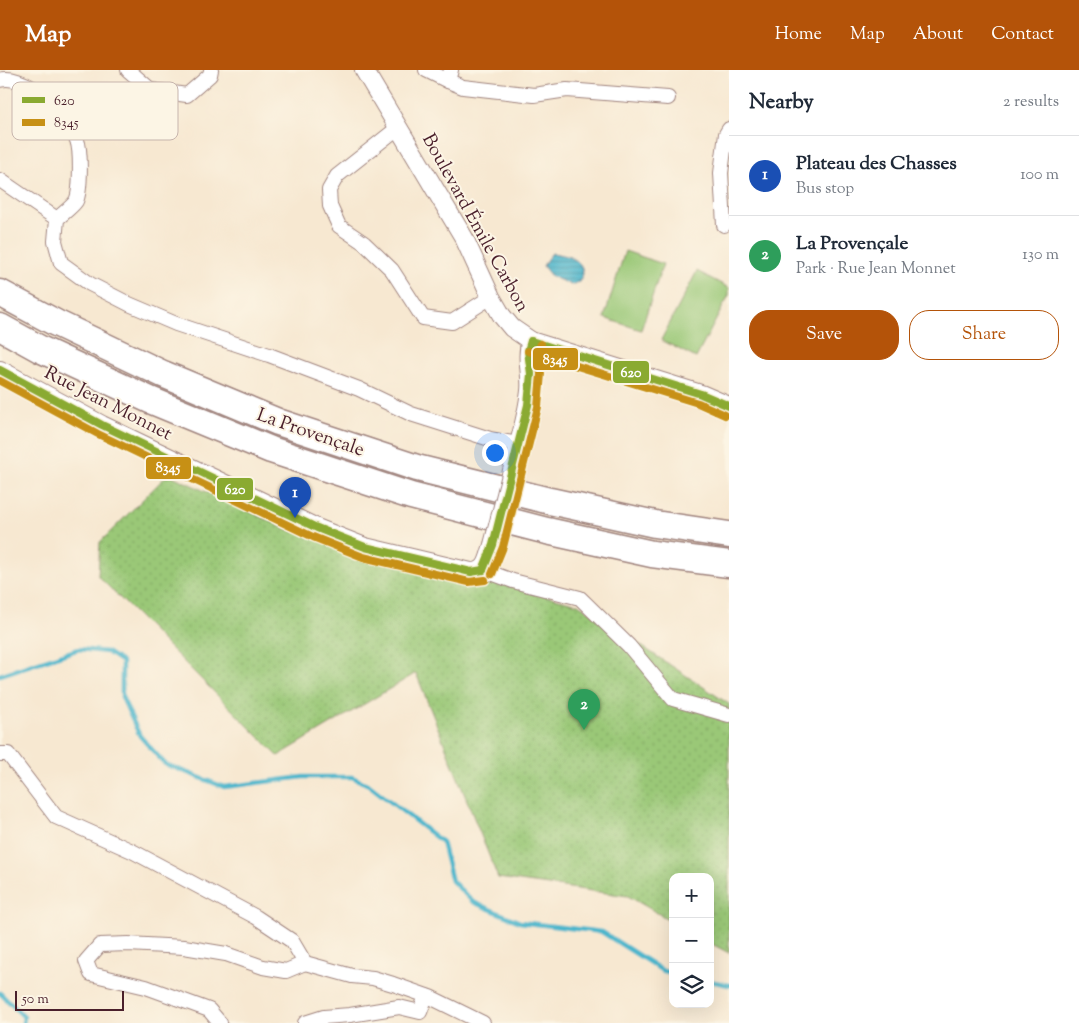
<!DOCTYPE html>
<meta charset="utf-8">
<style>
:root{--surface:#fff;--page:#f2f2f3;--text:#1f2937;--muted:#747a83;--line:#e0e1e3;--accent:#b45309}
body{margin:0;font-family:"Sorts Mill Goudy",serif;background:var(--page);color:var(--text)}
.controls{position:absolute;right:15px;bottom:15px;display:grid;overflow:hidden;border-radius:10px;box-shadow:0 5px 20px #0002}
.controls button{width:45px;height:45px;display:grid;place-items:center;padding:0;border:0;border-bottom:1px solid var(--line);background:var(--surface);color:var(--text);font:25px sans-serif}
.scale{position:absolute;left:15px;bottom:12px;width:109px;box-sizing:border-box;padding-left:5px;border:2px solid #4a1f2b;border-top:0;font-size:14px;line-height:18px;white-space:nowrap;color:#4a1f2b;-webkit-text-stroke:4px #fcf5e5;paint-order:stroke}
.you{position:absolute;left:494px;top:382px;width:18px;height:18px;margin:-12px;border:4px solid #fff;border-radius:50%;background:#1a73e8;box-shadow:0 0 0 8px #1a73e833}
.badge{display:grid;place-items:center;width:32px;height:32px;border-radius:50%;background:var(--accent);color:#fff;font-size:16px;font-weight:700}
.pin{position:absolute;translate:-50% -41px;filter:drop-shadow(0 1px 2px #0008)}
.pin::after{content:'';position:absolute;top:26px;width:18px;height:15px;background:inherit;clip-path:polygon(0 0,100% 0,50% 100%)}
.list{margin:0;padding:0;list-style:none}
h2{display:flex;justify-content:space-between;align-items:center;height:65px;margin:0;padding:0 20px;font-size:21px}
h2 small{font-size:16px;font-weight:400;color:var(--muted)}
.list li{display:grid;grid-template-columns:32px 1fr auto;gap:15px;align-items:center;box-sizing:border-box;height:80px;padding:0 20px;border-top:1px solid var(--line)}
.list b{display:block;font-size:19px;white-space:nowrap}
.list p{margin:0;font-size:16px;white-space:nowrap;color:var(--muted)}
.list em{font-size:16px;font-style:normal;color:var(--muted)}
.actions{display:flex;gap:10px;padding:15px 20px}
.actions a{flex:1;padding:11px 0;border:1px solid var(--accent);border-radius:20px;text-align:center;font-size:18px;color:var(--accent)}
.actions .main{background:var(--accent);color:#fff}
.icon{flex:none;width:28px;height:28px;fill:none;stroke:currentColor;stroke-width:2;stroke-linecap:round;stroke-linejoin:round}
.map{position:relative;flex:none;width:729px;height:953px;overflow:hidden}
header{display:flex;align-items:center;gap:30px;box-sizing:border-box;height:70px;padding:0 25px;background:var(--accent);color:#fff}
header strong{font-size:24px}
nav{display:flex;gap:28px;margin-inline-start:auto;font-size:18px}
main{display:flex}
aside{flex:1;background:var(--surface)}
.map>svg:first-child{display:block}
.park{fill:url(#park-dots);stroke:#727451}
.garden{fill:#9ac877;stroke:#727451}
.water{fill:url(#water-rules);stroke:#4c6a7c}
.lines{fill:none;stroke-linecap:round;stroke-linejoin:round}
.stream{stroke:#4eb6cc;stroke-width:4.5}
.minor-casing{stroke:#a0847e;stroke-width:16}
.tertiary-casing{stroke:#a0847e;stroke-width:20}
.motorway-casing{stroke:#a0847e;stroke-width:29}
.minor{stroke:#fff;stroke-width:14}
.tertiary{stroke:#fff;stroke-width:18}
.motorway{stroke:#fff;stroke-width:26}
.tertiary-bridge-casing{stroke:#a0847e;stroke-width:20;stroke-linecap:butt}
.tertiary-bridge{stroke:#fff;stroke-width:18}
.bus-1-casing{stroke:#fcf5e5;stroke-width:11}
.bus-2-casing{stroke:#fcf5e5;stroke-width:11}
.bus-1{stroke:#8aaa31;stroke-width:8}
.bus-2{stroke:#c79015;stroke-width:8}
.labels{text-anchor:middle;stroke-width:4;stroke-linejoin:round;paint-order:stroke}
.street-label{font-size:19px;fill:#4a1f2b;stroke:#fcf5e5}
.key{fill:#fcf5e5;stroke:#c7b5ad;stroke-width:1}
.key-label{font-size:14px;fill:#4a1f2b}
.line-badge{stroke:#fcf5e5;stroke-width:2}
.badge-label{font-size:14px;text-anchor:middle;font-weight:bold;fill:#fff}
</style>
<header>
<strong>Map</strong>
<nav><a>Home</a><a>Map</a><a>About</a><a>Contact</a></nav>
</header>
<main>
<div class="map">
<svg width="729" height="953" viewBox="0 0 729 953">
<defs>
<pattern id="park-dots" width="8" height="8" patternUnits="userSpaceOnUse" patternTransform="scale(1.25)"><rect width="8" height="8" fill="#9ac877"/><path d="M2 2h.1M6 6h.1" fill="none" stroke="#86ab67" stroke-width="1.8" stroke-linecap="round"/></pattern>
<pattern id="water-rules" width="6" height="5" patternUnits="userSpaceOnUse" patternTransform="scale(1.25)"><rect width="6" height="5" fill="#4eb6cc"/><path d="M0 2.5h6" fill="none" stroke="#4393a6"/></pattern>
</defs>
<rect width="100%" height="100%" fill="#fcf5e5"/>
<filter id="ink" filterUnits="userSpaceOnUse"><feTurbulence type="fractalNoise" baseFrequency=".02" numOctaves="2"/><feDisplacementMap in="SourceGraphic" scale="10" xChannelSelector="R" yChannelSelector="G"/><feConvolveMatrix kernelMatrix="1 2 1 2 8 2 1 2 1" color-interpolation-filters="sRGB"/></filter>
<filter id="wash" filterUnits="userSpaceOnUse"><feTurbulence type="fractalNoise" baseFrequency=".0096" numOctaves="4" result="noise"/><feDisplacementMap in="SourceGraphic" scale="20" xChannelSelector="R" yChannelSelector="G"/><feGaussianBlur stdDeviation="1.12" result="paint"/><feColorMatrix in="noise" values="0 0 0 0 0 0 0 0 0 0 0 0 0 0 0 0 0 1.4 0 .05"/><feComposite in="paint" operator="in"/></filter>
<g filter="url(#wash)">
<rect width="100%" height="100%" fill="#f7e8d1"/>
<path class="park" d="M 168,404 L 289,460 L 578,534 L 729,634 L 729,883 L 710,873 L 710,807 L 673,807 L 673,852 L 628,826 L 498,808 L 416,603 L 278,686 L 98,506 L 100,472 Z"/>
<g class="garden">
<path d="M 625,181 L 663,194 L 641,260 L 604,248 Z"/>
<path d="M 697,201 L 729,218 L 729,225 L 696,288 L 661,270 Z"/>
</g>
<path class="water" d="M 552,183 C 565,185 583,188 583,204 L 579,212 L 571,215 L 551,206 L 543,196 L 547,189 Z"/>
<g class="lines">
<g class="stream">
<path d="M 0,605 L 79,579 L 107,582 L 122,592 L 122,627 L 140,666 L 165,694 L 224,717 L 303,707 L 352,707 L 369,715 L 442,772 L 452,811 L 473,832 L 520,852 L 602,862 L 663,901 L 673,903"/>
<path d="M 710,911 L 729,915"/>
<path d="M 0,923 L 24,947 L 23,953"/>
</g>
</g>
</g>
<g filter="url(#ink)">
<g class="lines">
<defs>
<g id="minor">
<path d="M 128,0 L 151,20 L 187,25 L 210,5 L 211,0"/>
<path d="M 426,0 L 448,11 L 451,0"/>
<path d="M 0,10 C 17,4 49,27 60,40 C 66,48 73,61 77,70 C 81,80 81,121 76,131 C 72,137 62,144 57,149 L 55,171 L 61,193 L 90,214 L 129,234 L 176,254 L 269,285 L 359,319 L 411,344 L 490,369 L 518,374"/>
<path d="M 448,11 L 463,17 L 534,25 L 567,20 L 668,28"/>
<path d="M 399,57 L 337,106 L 329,120 L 330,136 L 339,156 L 364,173 L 392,200 L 423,248 L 452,252 L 491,227"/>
<path d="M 0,110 L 57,149"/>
<path d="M 724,155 L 721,103 L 726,64 L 729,59"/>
<path d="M 483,500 L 513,511 L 580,528 L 629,576 L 673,629 L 729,645"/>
<path d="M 0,684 L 8,684 L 56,747 L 132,781 L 256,847 L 292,871 L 305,893"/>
<path d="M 305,893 L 352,906 L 373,908 L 393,914 L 430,927 L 483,953"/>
<path d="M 220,953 L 209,940 L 146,917 L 91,904 L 86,891 L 100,875 L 128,874 L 184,877 L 226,884 L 263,897 L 286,901 L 305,893"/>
<path d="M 305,953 L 324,947 L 350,945 L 399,937 L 420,942 L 426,926"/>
</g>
<g id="tertiary">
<path d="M 364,0 L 464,168 L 491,227 L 502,246 L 512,258 L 531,271 L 701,324 L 729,336"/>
<path d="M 0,300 L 102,355 L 317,458 L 365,477 L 471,502 C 488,502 488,489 493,475"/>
<path d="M 511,405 C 517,378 527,349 530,321 C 532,304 525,287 531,271"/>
</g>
<g id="motorway">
<path d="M 0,223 L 56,253 L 163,304 L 278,352 L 417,398 L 550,431 L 655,454 L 729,465"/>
<path d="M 0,257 L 40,279 L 150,330 L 271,380 L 411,426 L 547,461 L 652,484 L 729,494"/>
</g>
</defs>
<use href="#minor" class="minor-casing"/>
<use href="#tertiary" class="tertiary-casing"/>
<use href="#motorway" class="motorway-casing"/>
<use href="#minor" class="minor"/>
<use href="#tertiary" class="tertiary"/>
<use href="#motorway" class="motorway"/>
<defs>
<path id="tertiary-bridge" d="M 493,475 L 511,405"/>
</defs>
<use href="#tertiary-bridge" class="tertiary-bridge-casing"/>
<use href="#tertiary-bridge" class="tertiary-bridge"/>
<defs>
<g id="bus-1">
<path d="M 531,271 L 701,324 L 729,336"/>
<path d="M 0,300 L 102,355 L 317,458 L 365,477 L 471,502 L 483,500"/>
<path d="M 483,500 L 493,475 L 528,335 L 531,304 L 528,281 L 531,271"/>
</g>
<g id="bus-2">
<path d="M 528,281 L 698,333 L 725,345"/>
<path d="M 0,311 L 98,364 L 313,467 L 363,487 L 469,512 L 485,510"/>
<path d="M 492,504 L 503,477 L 538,337 L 541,304 L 538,282 L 541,274"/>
</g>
</defs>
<use href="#bus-1" class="bus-1-casing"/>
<use href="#bus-2" class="bus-2-casing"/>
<use href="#bus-1" class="bus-1"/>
<use href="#bus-2" class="bus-2"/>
</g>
</g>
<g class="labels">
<g class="street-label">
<text transform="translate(477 152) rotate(61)" y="7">Boulevard Émile Carbon</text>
<text transform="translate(109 332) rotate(27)" y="7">Rue Jean Monnet</text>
<text transform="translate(311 361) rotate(19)" y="7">La Provençale</text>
</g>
</g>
<rect x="12" y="12" width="166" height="58" rx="8" class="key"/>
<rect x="22" y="27" width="23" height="6" fill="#8aaa31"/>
<rect x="22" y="49" width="23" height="7" fill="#c79015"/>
<g class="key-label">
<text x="54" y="35">620</text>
<text x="54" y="57">8345</text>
</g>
<g class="line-badge">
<rect x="532" y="277" width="47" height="24" rx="5" fill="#c79015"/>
<rect x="612" y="290" width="38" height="24" rx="5" fill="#8aaa31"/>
<rect x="145" y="386" width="47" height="24" rx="5" fill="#c79015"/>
<rect x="216" y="407" width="38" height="24" rx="5" fill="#8aaa31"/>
</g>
<g class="badge-label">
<text x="555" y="294">8345</text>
<text x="631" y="307">620</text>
<text x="168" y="402">8345</text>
<text x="235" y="424">620</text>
</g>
</svg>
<div class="controls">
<button>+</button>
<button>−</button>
<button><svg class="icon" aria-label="layers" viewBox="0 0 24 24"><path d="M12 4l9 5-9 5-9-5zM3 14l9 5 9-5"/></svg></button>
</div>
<div class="scale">50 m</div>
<div class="you"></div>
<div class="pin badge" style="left:295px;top:448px;background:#1a4fb4">1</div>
<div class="pin badge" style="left:584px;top:660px;background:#2e9e5b">2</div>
</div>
<aside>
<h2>Nearby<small>2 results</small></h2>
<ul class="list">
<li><span class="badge" style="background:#1a4fb4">1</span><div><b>Plateau des Chasses</b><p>Bus stop</p></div><em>100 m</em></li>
<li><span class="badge" style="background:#2e9e5b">2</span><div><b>La Provençale</b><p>Park · Rue Jean Monnet</p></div><em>130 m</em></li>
</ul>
<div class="actions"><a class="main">Save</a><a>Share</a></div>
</aside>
</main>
